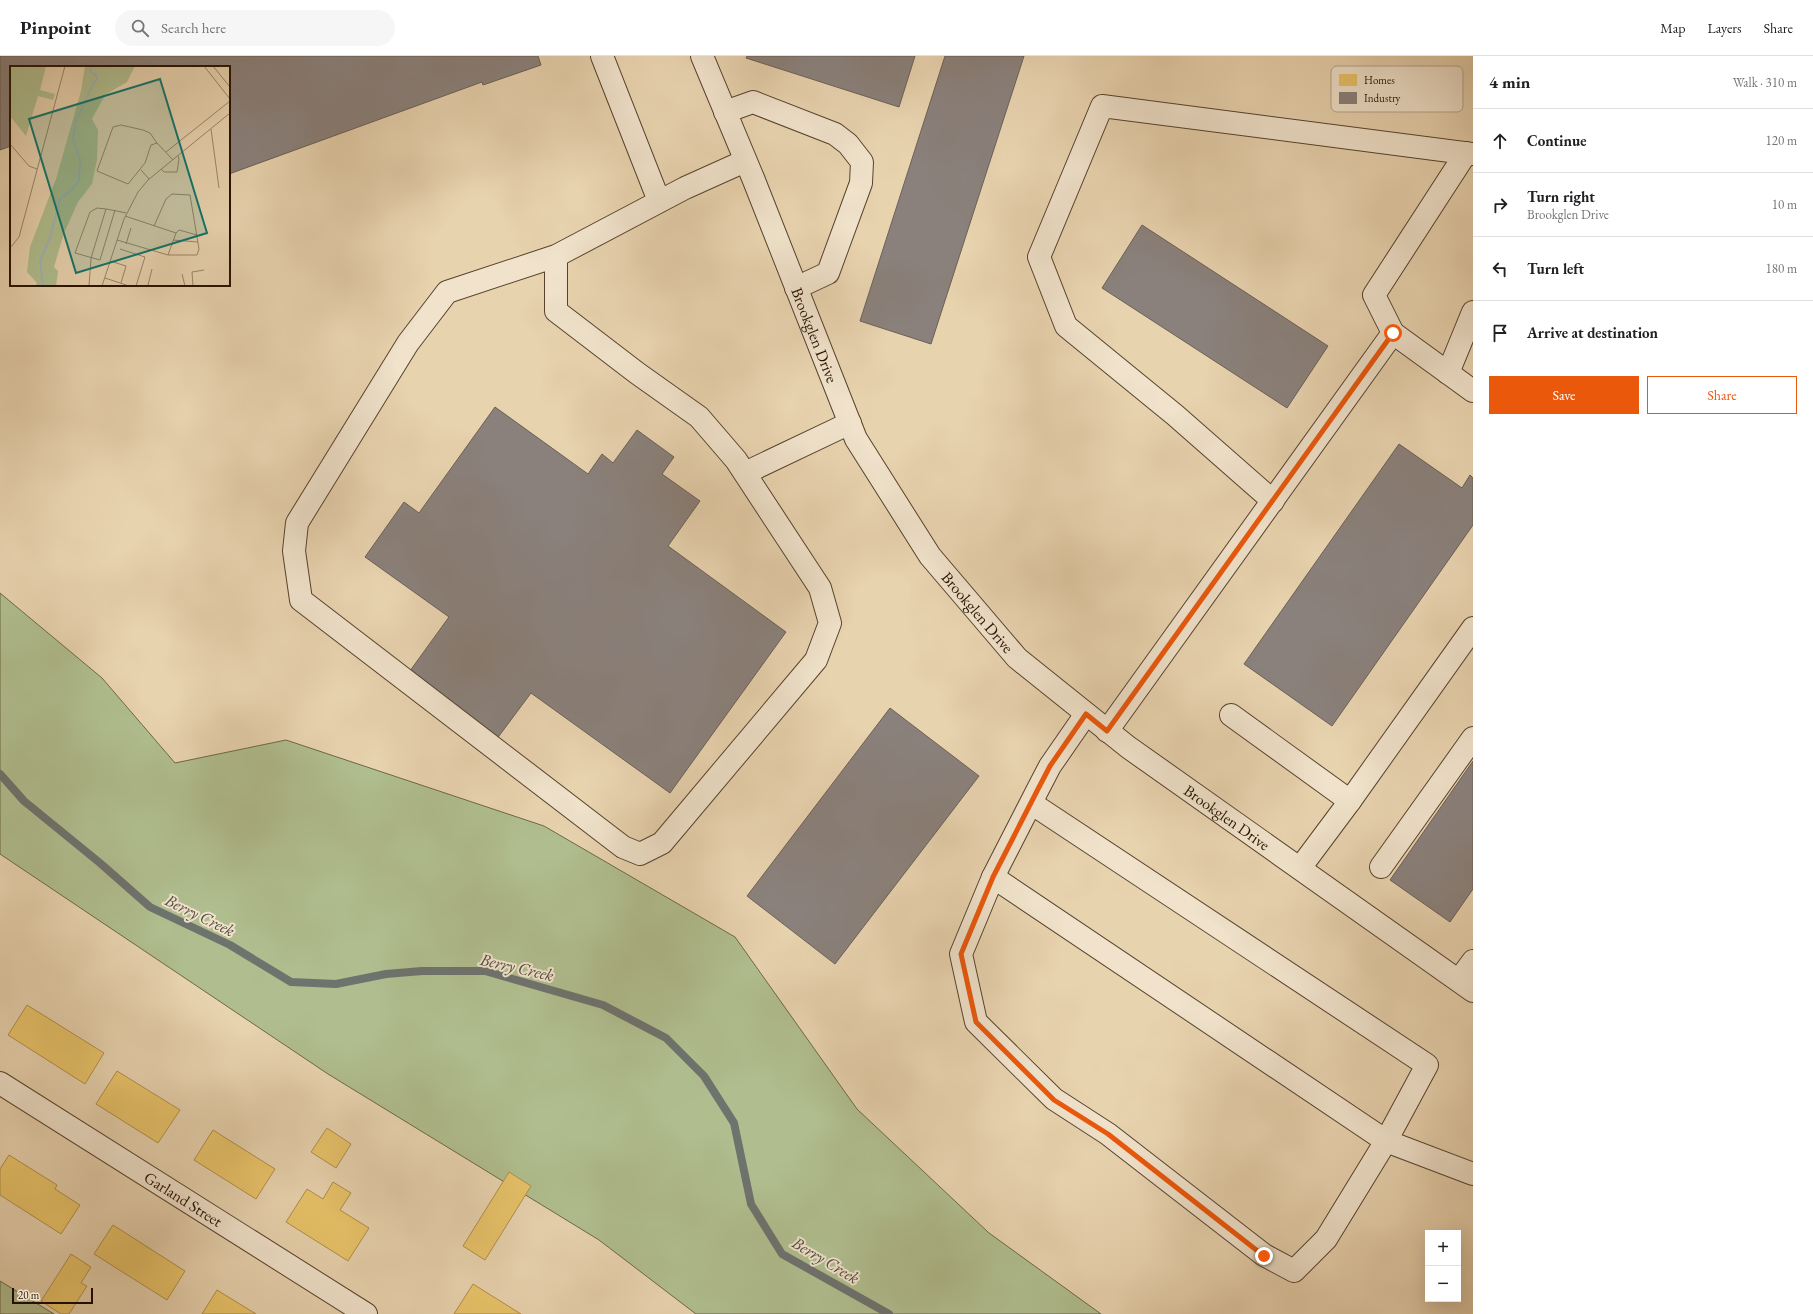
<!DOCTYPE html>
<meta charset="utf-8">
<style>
:root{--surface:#fff;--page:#f6f6f6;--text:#202124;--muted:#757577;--line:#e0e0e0;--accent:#ea580c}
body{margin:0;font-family:"EB Garamond",serif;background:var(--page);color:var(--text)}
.controls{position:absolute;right:12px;bottom:12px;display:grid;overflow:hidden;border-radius:0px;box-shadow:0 4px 16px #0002}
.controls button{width:36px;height:36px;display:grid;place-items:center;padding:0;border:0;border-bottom:1px solid var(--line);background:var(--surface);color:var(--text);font:20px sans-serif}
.scale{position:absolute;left:12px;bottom:10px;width:81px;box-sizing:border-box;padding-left:4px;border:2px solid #271200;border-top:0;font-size:11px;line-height:14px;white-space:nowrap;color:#271200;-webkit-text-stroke:3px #f0e2cb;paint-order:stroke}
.stop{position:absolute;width:12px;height:12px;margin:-9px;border:3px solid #ea580c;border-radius:50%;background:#fff}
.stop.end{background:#ea580c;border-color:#fff;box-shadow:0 1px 4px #0008}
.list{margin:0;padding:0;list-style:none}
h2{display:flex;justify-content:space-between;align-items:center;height:52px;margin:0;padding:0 16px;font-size:17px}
h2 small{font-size:13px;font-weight:400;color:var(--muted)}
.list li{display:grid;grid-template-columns:26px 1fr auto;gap:12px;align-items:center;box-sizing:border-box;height:64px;padding:0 16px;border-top:1px solid var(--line)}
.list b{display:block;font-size:15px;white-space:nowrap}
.list p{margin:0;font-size:13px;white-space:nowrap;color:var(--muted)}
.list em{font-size:13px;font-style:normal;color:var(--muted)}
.actions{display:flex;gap:8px;padding:12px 16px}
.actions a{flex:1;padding:9px 0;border:1px solid var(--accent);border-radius:0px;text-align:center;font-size:14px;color:var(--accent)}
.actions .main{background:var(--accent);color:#fff}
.icon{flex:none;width:22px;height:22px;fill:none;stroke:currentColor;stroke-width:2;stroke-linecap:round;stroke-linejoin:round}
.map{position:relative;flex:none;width:1473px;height:1258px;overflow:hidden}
header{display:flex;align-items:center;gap:24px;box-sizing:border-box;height:56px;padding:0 20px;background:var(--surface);border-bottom:1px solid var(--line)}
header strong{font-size:19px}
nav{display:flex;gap:22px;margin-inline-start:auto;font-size:14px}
.search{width:280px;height:36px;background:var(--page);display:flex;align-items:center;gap:10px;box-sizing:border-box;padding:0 14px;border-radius:22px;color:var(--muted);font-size:15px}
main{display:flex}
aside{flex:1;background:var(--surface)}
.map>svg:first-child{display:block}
.green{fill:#b0be8f;stroke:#6c6848}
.homes{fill:#e9c46a;stroke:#af8f4a}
.industry{fill:#8a817c;stroke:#6c6057}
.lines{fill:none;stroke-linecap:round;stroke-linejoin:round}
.stream{stroke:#6e736e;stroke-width:8}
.minor-casing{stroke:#57422c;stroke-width:24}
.minor{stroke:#f0e2cb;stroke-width:22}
.route{stroke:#ea580c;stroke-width:5}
.labels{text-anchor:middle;stroke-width:4;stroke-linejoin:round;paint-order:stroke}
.street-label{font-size:16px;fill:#271200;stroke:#f0e2cb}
.water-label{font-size:17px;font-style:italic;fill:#514b40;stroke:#f0e2cb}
.inset-river{fill:none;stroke:#9eb4b7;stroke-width:2}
.inset-road{fill:none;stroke:#9b8669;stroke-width:1}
.view{fill:#0f766e;fill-opacity:0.15;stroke:#0f766e;stroke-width:2}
.inset-edge{fill:none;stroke:#271200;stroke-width:2}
.key{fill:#f0e2cb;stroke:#b4a48e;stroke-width:1}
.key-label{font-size:11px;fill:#271200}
</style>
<header>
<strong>Pinpoint</strong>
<div class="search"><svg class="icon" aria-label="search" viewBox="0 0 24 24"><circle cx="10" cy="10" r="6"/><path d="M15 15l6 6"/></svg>Search here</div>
<nav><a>Map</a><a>Layers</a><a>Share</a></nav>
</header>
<main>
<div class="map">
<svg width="1473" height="1258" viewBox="0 0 1473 1258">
<rect width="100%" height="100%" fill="#e8d3af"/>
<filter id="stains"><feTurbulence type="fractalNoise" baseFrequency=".005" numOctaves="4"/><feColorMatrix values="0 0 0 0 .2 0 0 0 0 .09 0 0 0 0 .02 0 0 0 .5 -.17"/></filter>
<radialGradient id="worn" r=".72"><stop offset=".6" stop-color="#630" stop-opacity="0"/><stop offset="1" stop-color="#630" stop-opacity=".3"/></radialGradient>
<g class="green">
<path d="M 0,537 L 102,622 L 175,707 L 286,684 L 544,770 L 735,881 L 857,1053 L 989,1177 L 1101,1258 L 696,1258 L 599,1184 L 328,1018 L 0,798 Z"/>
<path d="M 0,1225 L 54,1258 L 0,1258 Z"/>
</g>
<g class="homes">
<path d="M 27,949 L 104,997 L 85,1028 L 8,979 Z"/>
<path d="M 117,1015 L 180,1054 L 158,1087 L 96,1048 Z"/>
<path d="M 327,1072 L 351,1088 L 336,1112 L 311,1096 Z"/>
<path d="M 213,1074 L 275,1113 L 256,1143 L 194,1104 Z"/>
<path d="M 9,1099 L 57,1129 L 55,1133 L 80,1149 L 61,1178 L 0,1139 L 0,1113 Z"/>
<path d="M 509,1116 L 531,1130 L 485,1204 L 463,1190 Z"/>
<path d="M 333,1126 L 351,1137 L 340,1154 L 369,1172 L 348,1205 L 286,1166 L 307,1133 L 323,1143 Z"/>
<path d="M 113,1169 L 185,1215 L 167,1244 L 94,1198 Z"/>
<path d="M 71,1198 L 91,1211 L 81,1227 L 87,1230 L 69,1258 L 61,1258 L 41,1245 Z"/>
<path d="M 473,1228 L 521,1258 L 454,1258 Z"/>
<path d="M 217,1234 L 256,1258 L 202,1258 Z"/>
</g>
<g class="industry">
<path d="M 0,0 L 538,0 L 541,9 L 483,29 L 482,26 L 229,118 L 229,11 L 11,11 L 11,90 L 0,94 Z"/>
<path d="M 747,0 L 915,0 L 899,51 L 746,2 Z"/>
<path d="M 945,0 L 1024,0 L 931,288 L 860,265 Z"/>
<path d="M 1142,169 L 1328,290 L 1287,352 L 1102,232 Z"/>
<path d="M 495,351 L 588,418 L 602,398 L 613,407 L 637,374 L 674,401 L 662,418 L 700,445 L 668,490 L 786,576 L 670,737 L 531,637 L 496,684 L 407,619 L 449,561 L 365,501 L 404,446 L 419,457 Z"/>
<path d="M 1399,388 L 1462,432 L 1470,419 L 1473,422 L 1473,469 L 1332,670 L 1244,608 Z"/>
<path d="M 890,652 L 979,720 L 835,908 L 747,840 Z"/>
<path d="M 1473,705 L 1473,833 L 1450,866 L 1390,824 Z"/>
</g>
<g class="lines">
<path class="stream" d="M 0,718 L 24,745 L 100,807 L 150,851 L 230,889 L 291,926 L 336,928 L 386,918 L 422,915 L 485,915 L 603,949 L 666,982 L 704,1020 L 734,1067 L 751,1148 L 782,1198 L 889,1258"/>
<defs>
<g id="minor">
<path d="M 602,0 L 659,145"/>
<path id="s1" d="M 702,0 L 753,122 L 856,383 L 930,500 L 1017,602 L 1128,691 L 1473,935"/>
<path d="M 725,56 L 753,46 L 835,78 L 848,88 L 862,106 L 861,127 L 828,217 L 796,232"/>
<path d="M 556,200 L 447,236 L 408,287 L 297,467 L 294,495 L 301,544 L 623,791 L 640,798 L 662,787 L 816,604 L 830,567 L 820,532 L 736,404 L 699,361 L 637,317 L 556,255 L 556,200 L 685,132 L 745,105"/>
<path d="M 1393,277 L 1374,239 L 1466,97"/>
<path d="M 1448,317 L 1473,256"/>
<path d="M 745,417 L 850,367"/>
<path d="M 1273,445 L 1175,359 L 1066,270 L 1039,201 L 1102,50 L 1473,98"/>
<path d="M 1231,659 L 1350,745"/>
<path d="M 1107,675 L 1393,277 L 1473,335"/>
<path d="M 1031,747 L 1427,1009 L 1386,1085 L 1326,1183 L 1294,1215 L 1264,1199 L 1108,1078 L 1054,1043 L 976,966 L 961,898 L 993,821 L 1037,735 L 1050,710 L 1086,658"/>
<path d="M 1381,811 L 1473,682"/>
<path d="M 1300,812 L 1350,745 L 1473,572"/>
<path d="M 993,821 L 1386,1085 L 1473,1118"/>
<path d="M 1459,924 L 1473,905"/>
<path id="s2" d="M 0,1027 L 366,1258"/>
</g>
</defs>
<use href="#minor" class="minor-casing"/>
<use href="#minor" class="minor"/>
</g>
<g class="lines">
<path class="route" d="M 1264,1200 L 1108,1078 L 1054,1044 L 976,966 L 961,898 L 993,821 L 1037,735 L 1050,710 L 1086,658 L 1107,675 L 1393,277"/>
</g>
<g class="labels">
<g class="street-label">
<text dy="6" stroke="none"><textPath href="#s1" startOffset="301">Brookglen Drive</textPath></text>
<text dy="6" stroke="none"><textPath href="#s1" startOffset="625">Brookglen Drive</textPath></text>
<text dy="6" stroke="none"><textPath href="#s1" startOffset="949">Brookglen Drive</textPath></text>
<text dy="6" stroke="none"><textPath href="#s2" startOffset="217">Garland Street</textPath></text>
</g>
<g class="water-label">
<text transform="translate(200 859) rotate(26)" y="6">Berry Creek</text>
<text transform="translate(517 911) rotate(13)" y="6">Berry Creek</text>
<text transform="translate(826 1204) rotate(31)" y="6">Berry Creek</text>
</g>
</g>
<g transform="translate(10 10)">
<rect width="220" height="220" fill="#e8d3af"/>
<path d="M 0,0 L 36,0 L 30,24 L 45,28 L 43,34 L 28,30 L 16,70 L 0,50 ZM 75,0 L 125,0 L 117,16 L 95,29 L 82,53 L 88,64 L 87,94 L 82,118 L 68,136 L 54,167 L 44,201 L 48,205 L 46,220 L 25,220 L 27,217 L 17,206 L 20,181 L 46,113 L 71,25 Z" fill="#b0be8f"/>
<path class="inset-river" d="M 33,220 L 30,195 L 40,172 L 50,133 L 62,123 L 69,114 L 70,93 L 63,73 L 66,55 L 83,18 L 87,13 L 86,9 L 81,6 L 80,0"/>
<path class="inset-road" d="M 194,0 L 220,33M 203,0 L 220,21M 201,63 L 209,122M 147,77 L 140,67 L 133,64 L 111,59 L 103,61 L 87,105 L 118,118 L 135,97 L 141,79 L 147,77 L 163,94M 0,78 L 19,100 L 27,103M 156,86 L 220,35M 151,103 L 154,106 L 167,106 L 169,93 L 168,90M 131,104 L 139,113M 105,144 L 90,194 L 65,187 L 80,146 L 87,142 L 96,143 L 107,145 L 116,147M 144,160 L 156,133 L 162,128 L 180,129 L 189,183 L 187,189 L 158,189M 166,167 L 169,164 L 187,169M 107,174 L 158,189 L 166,167 L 115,150M 163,174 L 188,176M 116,178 L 121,162M 0,182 L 9,171 L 55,0M 110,183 L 135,191 L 126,220M 100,195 L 116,200 L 111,217M 172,208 L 175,220M 95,212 L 119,220M 79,220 L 81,192 L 96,143M 92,220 L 114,153 L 128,126 L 138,114 L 220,47M 140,220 L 138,219 L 142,203M 183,220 L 182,206 L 194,204"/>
<path class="view" d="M 150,13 L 197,167 L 66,207 L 19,53 Z"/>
<rect width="220" height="220" class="inset-edge"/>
</g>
<rect x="1331" y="10" width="132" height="46" rx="6" class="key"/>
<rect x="1339" y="18" width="18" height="12" fill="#e9c46a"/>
<rect x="1339" y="36" width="18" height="12" fill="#8a817c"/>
<g class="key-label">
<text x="1364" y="28">Homes</text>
<text x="1364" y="46">Industry</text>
</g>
<rect width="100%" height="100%" filter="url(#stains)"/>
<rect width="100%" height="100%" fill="url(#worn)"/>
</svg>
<div class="controls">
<button>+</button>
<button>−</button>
</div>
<div class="scale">20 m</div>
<div class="stop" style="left:1393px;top:277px"></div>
<div class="stop end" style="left:1264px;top:1200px"></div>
</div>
<aside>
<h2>4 min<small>Walk · 310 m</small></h2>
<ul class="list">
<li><svg class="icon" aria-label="ahead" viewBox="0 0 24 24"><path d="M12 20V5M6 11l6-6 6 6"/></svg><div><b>Continue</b></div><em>120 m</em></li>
<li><svg class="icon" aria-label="right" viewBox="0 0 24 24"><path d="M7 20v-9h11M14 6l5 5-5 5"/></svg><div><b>Turn right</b><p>Brookglen Drive</p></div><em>10 m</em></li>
<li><svg class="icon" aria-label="left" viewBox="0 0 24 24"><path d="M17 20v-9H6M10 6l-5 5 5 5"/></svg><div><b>Turn left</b></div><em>180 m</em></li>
<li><svg class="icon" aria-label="arrive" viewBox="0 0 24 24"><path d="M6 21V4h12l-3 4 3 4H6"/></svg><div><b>Arrive at destination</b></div></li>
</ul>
<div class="actions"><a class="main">Save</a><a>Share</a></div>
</aside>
</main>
